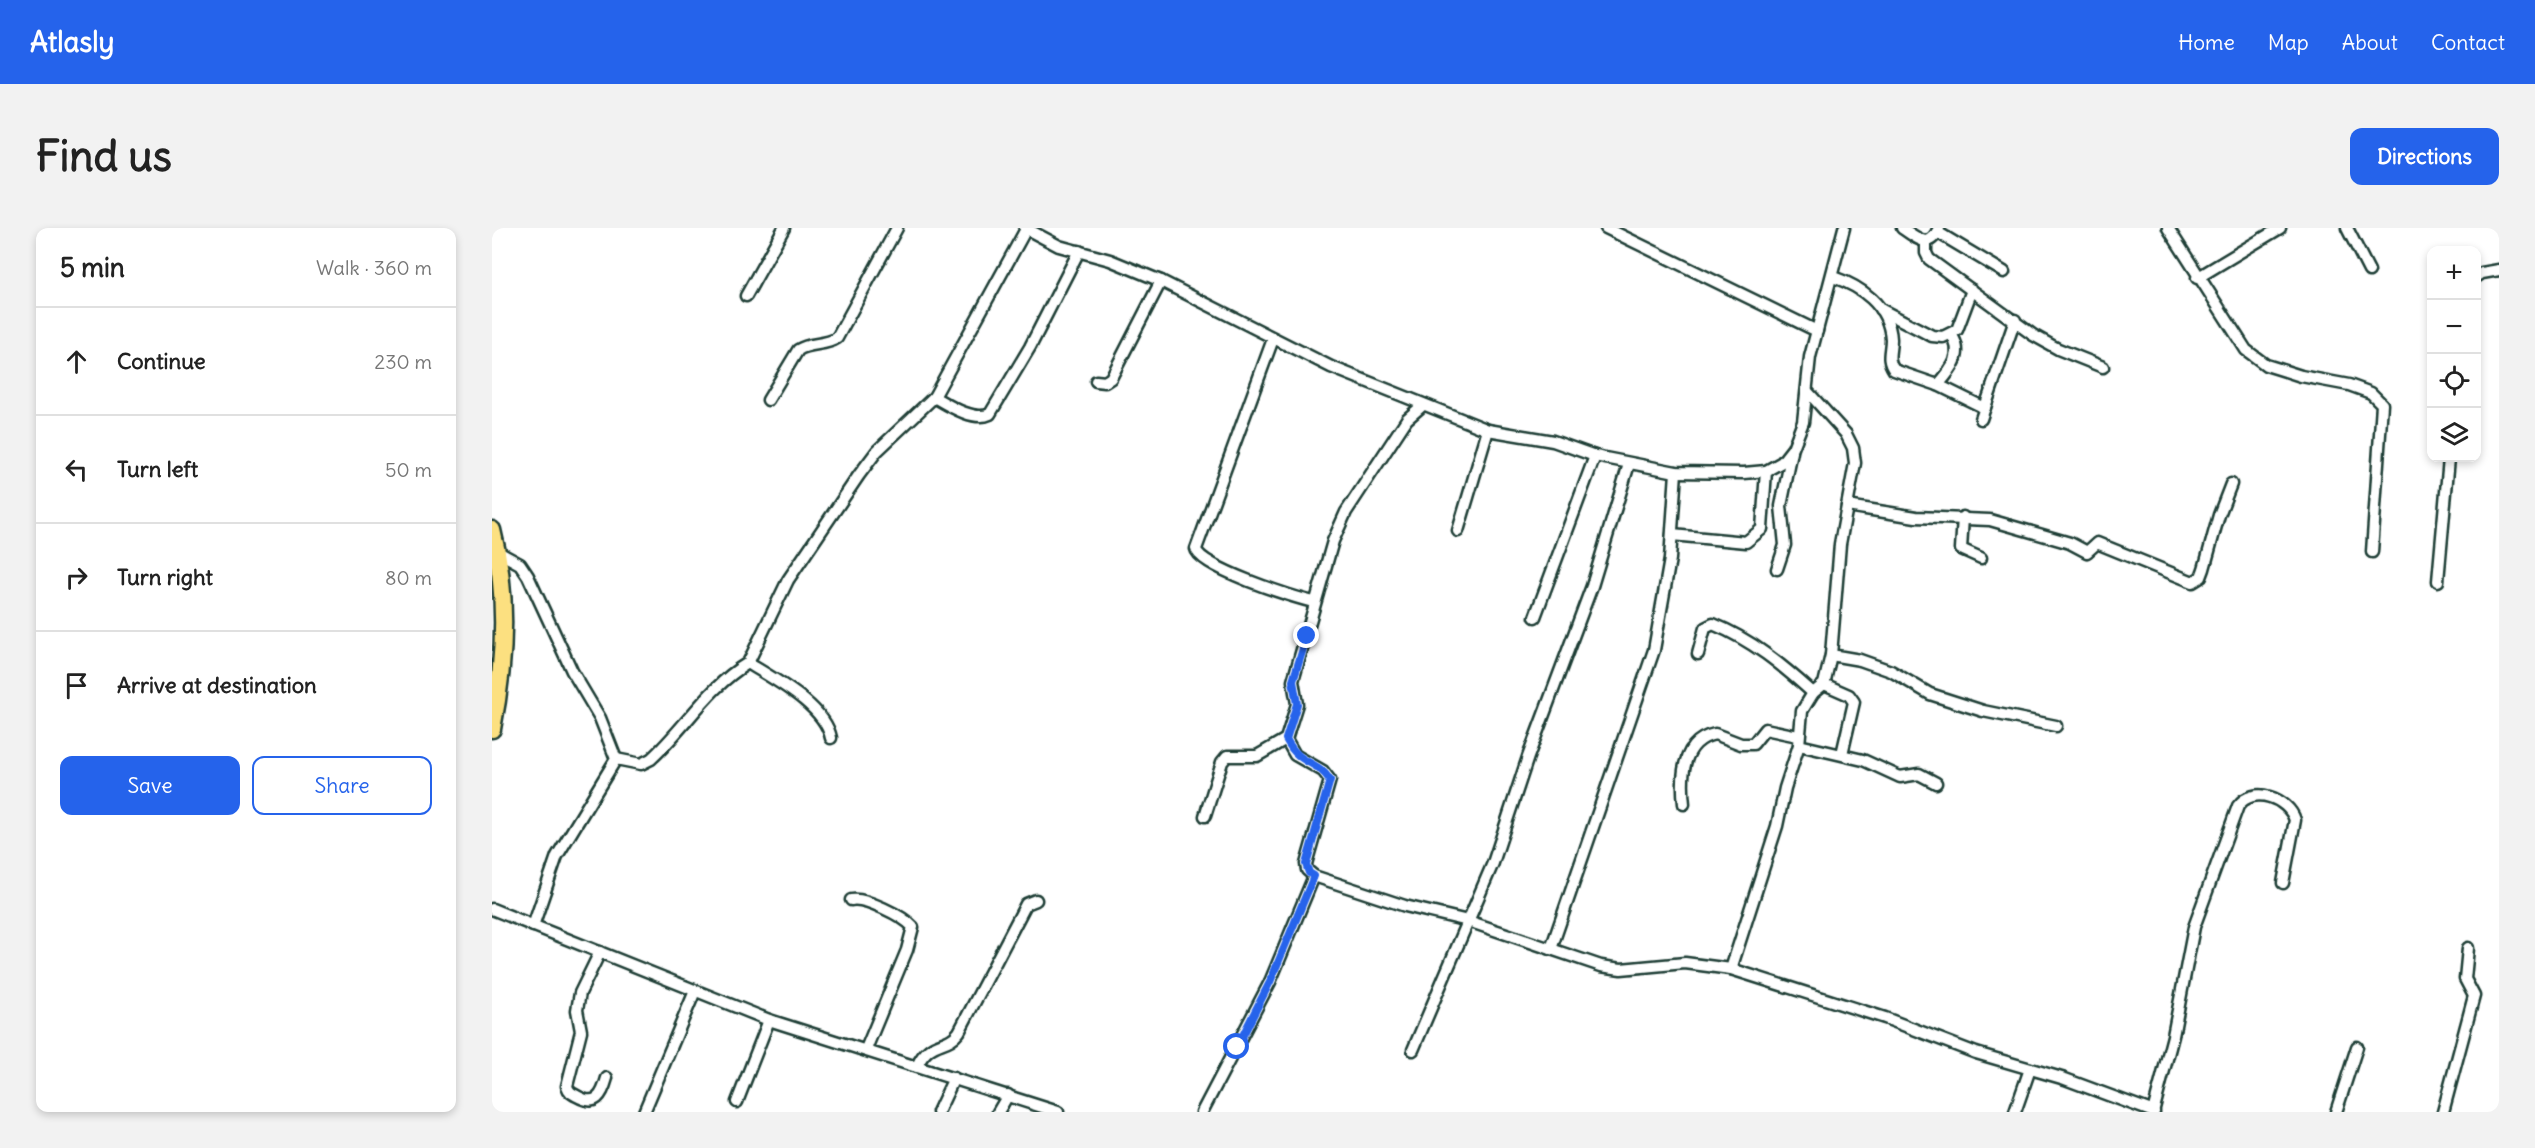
<!DOCTYPE html>
<meta charset="utf-8">
<style>
:root{--surface:#fff;--page:#f2f2f2;--text:#222;--muted:#767676;--line:#e0e0e0;--accent:#2563eb}
body{margin:0;font-family:Delius,sans-serif;background:var(--page);color:var(--text)}
.controls{position:absolute;right:18px;top:18px;display:grid;overflow:hidden;border-radius:12px;box-shadow:0 3px 9px #0003}
.controls button{width:54px;height:54px;display:grid;place-items:center;padding:0;border:0;border-bottom:2px solid var(--line);background:var(--surface);color:var(--text);font:30px sans-serif}
.stop{position:absolute;width:18px;height:18px;margin:-14px;border:4px solid #2563eb;border-radius:50%;background:#fff}
.stop.end{background:#2563eb;border-color:#fff;box-shadow:0 2px 6px #0008}
.list{margin:0;padding:0;list-style:none}
h2{display:flex;justify-content:space-between;align-items:center;height:78px;margin:0;padding:0 24px;font-size:26px}
h2 small{font-size:20px;font-weight:400;color:var(--muted)}
.list li{display:grid;grid-template-columns:39px 1fr auto;gap:18px;align-items:center;box-sizing:border-box;height:108px;padding:0 24px;border-top:2px solid var(--line)}
.list b{display:block;font-size:22px;white-space:nowrap}
.list em{font-size:20px;font-style:normal;color:var(--muted)}
.actions{display:flex;gap:12px;padding:18px 24px}
.actions a{flex:1;padding:14px 0;border:2px solid var(--accent);border-radius:12px;text-align:center;font-size:21px;color:var(--accent)}
.actions .main{background:var(--accent);color:#fff}
.icon{flex:none;width:33px;height:33px;fill:none;stroke:currentColor;stroke-width:2;stroke-linecap:round;stroke-linejoin:round}
.map{position:relative;flex:none;width:2007px;height:884px;overflow:hidden;border-radius:12px}
header{display:flex;align-items:center;gap:36px;box-sizing:border-box;height:84px;padding:0 30px;background:var(--accent);color:#fff}
header strong{font-size:28px}
nav{display:flex;gap:33px;margin-inline-start:auto;font-size:21px}
.intro{display:flex;align-items:center;justify-content:space-between;box-sizing:border-box;height:144px;padding:0 36px}
h1{margin:0;font-size:42px}
.button{padding:15px 27px;border-radius:12px;background:var(--accent);color:#fff;font-size:21px;font-weight:700}
main{display:flex;gap:36px;padding:0 36px}
aside{flex:1;background:var(--surface);border-radius:12px;box-shadow:0 3px 9px #0003}
.map>svg:first-child{display:block}
.lines{fill:none;stroke-linecap:round;stroke-linejoin:round}
.minor-casing{stroke:#1f3d34;stroke-width:15}
.highway-casing{stroke:#1f3d34;stroke-width:21}
.minor{stroke:#fff;stroke-width:10}
.highway{stroke:#fce080;stroke-width:16}
.route{stroke:#2563eb;stroke-width:8}
</style>
<header>
<strong>Atlasly</strong>
<nav><a>Home</a><a>Map</a><a>About</a><a>Contact</a></nav>
</header>
<div class="intro"><h1>Find us</h1><a class="button">Directions</a></div>
<main>
<aside>
<h2>5 min<small>Walk · 360 m</small></h2>
<ul class="list">
<li><svg class="icon" aria-label="ahead" viewBox="0 0 24 24"><path d="M12 20V5M6 11l6-6 6 6"/></svg><div><b>Continue</b></div><em>230 m</em></li>
<li><svg class="icon" aria-label="left" viewBox="0 0 24 24"><path d="M17 20v-9H6M10 6l-5 5 5 5"/></svg><div><b>Turn left</b></div><em>50 m</em></li>
<li><svg class="icon" aria-label="right" viewBox="0 0 24 24"><path d="M7 20v-9h11M14 6l5 5-5 5"/></svg><div><b>Turn right</b></div><em>80 m</em></li>
<li><svg class="icon" aria-label="arrive" viewBox="0 0 24 24"><path d="M6 21V4h12l-3 4 3 4H6"/></svg><div><b>Arrive at destination</b></div></li>
</ul>
<div class="actions"><a class="main">Save</a><a>Share</a></div>
</aside>
<div class="map">
<svg width="2007" height="884" viewBox="0 0 2007 884">
<rect width="100%" height="100%" fill="#fff"/>
<filter id="ink" filterUnits="userSpaceOnUse"><feTurbulence type="fractalNoise" baseFrequency=".0167" numOctaves="2"/><feDisplacementMap in="SourceGraphic" scale="12" xChannelSelector="R" yChannelSelector="G"/><feConvolveMatrix kernelMatrix="1 2 1 2 8 2 1 2 1" color-interpolation-filters="sRGB"/></filter>
<g filter="url(#ink)">
<g class="lines">
<defs>
<g id="minor">
<path d="M 533,0 L 567,18 L 618,32 L 669,53 L 839,139 L 996,202 L 1061,213 L 1103,228 L 1184,244 L 1252,245 L 1274,243 L 1290,234 L 1301,220 L 1311,194 L 1318,129 L 1352,0"/>
<path d="M 1114,0 L 1325,103"/>
<path d="M 1410,0 C 1425,10 1437,23 1447,0"/>
<path d="M 1676,0 L 1754,122 L 1774,137 L 1787,141 L 1809,148 L 1857,157 L 1879,165 L 1890,176 L 1880,324"/>
<path d="M 1855,0 L 1877,43"/>
<path d="M 1445,4 L 1512,44"/>
<path d="M 1434,14 L 1434,25 L 1437,31 L 1541,107 L 1566,121 L 1611,139"/>
<path d="M 1341,49 C 1368,58 1397,77 1399,111 C 1399,124 1394,131 1402,142 L 1446,157 L 1493,180"/>
<path d="M 1984,49 L 1990,45 L 2007,42"/>
<path d="M 1705,50 L 1788,0"/>
<path d="M 254,68 L 292,0"/>
<path d="M 1388,81 L 1440,108 L 1451,109 L 1465,102 L 1480,62"/>
<path d="M 781,111 L 704,321 C 707,339 802,370 822,374"/>
<path d="M 604,153 L 613,154 L 619,150 L 669,53"/>
<path d="M 1446,157 C 1460,141 1473,126 1459,106"/>
<path d="M 442,169 C 456,177 482,194 498,186 L 538,119 L 587,23"/>
<path d="M 276,172 L 306,122 C 318,114 333,118 345,110 L 405,0"/>
<path d="M 1489,191 L 1523,92"/>
<path d="M 1355,278 L 1424,289 L 1498,292 L 1578,315 L 1595,324 L 1605,315 L 1701,354 L 1709,349 L 1712,341 L 1727,287 L 1739,256"/>
<path d="M 1471,289 L 1469,321 L 1489,330"/>
<path d="M 966,303 L 996,202"/>
<path d="M 1180,307 L 1254,314 L 1270,301 L 1274,243"/>
<path d="M 6,324 L 28,336 L 36,348 L 80,443 L 108,490 L 124,531 L 65,628 L 41,698"/>
<path d="M 1285,341 L 1293,317 L 1289,278 L 1300,224"/>
<path d="M 1946,353 L 1957,230"/>
<path d="M 1043,389 L 1103,228"/>
<path d="M 1206,426 L 1213,400 L 1221,396 C 1260,412 1290,437 1321,465"/>
<path d="M 1339,427 L 1368,432 L 1399,443 L 1438,466 L 1491,483 L 1564,498"/>
<path d="M 256,435 L 296,352 L 367,247 L 385,223 L 442,169 L 534,1"/>
<path d="M 1332,456 L 1357,467 L 1362,474 L 1350,526"/>
<path d="M 1307,517 L 1371,532 L 1408,549 L 1427,546 L 1444,555"/>
<path d="M 124,531 L 149,536 L 159,531 C 193,500 216,459 256,435 C 283,452 333,478 339,510"/>
<path d="M 1192,576 C 1189,550 1189,513 1223,506 L 1249,516 L 1261,516 L 1273,501 L 1306,508"/>
<path d="M 713,588 L 730,534 L 735,528 L 765,528 L 794,511"/>
<path d="M 822,648 L 913,678 L 976,693 L 1109,738 L 1129,741 L 1193,735 L 1239,741 L 1393,790 L 1484,825 L 1573,851 L 1662,884"/>
<path d="M 359,672 C 373,669 411,688 421,699 L 415,722 L 374,821"/>
<path d="M 0,681 L 277,792 L 566,884"/>
<path d="M 1059,721 L 1162,422 L 1178,331 L 1184,244"/>
<path d="M 108,724 L 88,765 L 85,782 L 89,803 L 75,858 C 77,864 79,865 85,868 C 104,879 110,868 115,850"/>
<path d="M 1239,741 L 1285,598 L 1293,560 L 1307,517 L 1310,483 L 1321,465 L 1332,456 L 1339,427 L 1348,316 L 1363,235 L 1361,220 L 1354,206 L 1315,163"/>
<path d="M 921,822 L 1001,635 L 1036,529 L 1100,358 L 1137,236"/>
<path d="M 425,838 C 438,810 454,821 467,804 L 534,676 L 544,672"/>
<path d="M 245,874 L 277,792"/>
<path d="M 152,884 L 203,763"/>
<path d="M 446,884 L 462,850"/>
<path d="M 506,884 L 516,867"/>
<path d="M 710,884 L 778,754 L 822,648 L 815,642 L 814,636 L 838,552 L 831,543 L 803,527 L 794,511 L 805,476 L 801,453 L 841,313 L 854,284 L 915,191 L 931,177"/>
<path d="M 1523,884 L 1538,841"/>
<path d="M 1661,884 L 1681,808 L 1702,699 L 1746,578 C 1761,557 1796,570 1803,592 L 1791,655"/>
<path d="M 1844,884 L 1865,819"/>
<path d="M 1951,884 L 1982,768 L 1973,751 L 1976,720"/>
</g>
<path id="highway" d="M 0,302 C 17,367 13,435 0,501"/>
</defs>
<use href="#minor" class="minor-casing"/>
<use href="#highway" class="highway-casing"/>
<use href="#minor" class="minor"/>
<use href="#highway" class="highway"/>
</g>
</g>
<g class="lines" filter="url(#ink)">
<path class="route" d="M 745,819 L 778,754 L 822,648 L 817,645 L 814,636 L 838,552 C 824,531 809,539 794,511 L 805,476 L 801,453 L 815,408"/>
</g>
</svg>
<div class="controls">
<button>+</button>
<button>−</button>
<button><svg class="icon" aria-label="locate" viewBox="0 0 24 24"><circle cx="12" cy="12" r="6"/><path d="M12 2v4M12 18v4M2 12h4M18 12h4"/></svg></button>
<button><svg class="icon" aria-label="layers" viewBox="0 0 24 24"><path d="M12 4l9 5-9 5-9-5zM3 14l9 5 9-5"/></svg></button>
</div>
<div class="stop" style="left:745px;top:819px"></div>
<div class="stop end" style="left:815px;top:408px"></div>
</div>
</main>
